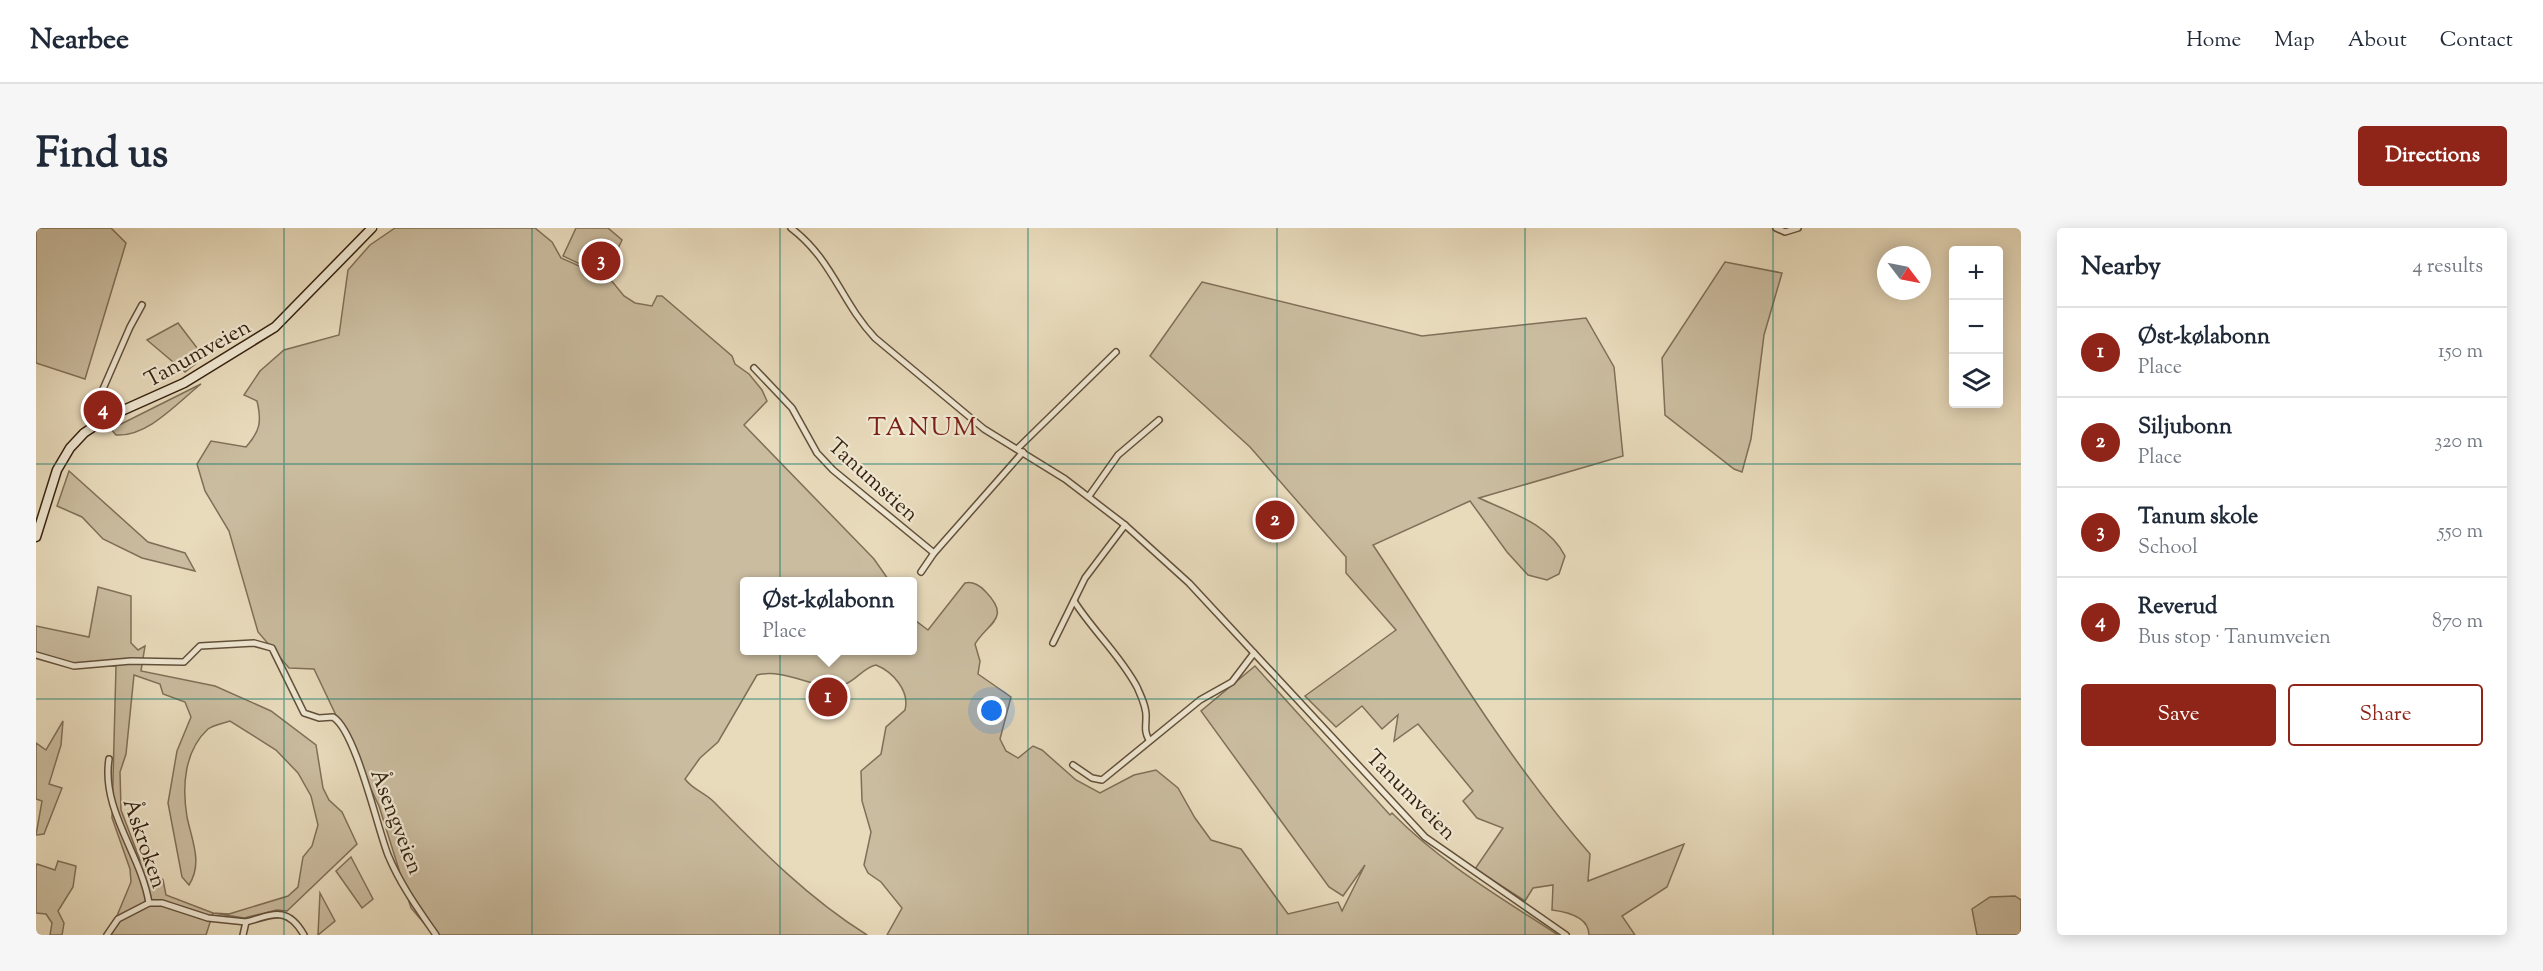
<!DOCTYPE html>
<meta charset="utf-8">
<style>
:root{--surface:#fff;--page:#f6f6f7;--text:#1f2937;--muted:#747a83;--line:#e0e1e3;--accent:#8f2418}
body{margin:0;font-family:"Sorts Mill Goudy",serif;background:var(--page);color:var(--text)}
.controls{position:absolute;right:18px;top:18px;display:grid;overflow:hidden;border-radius:6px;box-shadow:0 3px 15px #0003}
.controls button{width:54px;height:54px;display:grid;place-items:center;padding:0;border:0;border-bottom:2px solid var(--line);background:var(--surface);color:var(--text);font:30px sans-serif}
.compass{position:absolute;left:1841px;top:18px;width:54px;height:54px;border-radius:50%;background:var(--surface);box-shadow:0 3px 15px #0003;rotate:122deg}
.you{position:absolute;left:956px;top:483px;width:21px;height:21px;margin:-15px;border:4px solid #fff;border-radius:50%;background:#1a73e8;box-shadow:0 0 0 9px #1a73e833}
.badge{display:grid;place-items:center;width:39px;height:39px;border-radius:50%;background:var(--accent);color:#fff;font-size:20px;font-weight:700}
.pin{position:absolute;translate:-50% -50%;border:3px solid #fff;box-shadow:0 2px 6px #0006}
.popup{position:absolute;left:704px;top:349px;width:177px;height:78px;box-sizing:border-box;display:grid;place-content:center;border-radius:6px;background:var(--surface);filter:drop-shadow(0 2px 4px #0005);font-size:20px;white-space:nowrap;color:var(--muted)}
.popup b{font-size:22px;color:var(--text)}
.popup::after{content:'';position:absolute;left:50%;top:100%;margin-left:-12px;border:12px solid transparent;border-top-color:var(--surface)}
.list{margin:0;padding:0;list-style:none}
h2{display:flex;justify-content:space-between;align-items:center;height:78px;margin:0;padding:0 24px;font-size:26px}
h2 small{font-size:20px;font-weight:400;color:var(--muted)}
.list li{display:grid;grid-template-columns:39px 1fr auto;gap:18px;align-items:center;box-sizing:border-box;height:90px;padding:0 24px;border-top:2px solid var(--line)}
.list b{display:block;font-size:22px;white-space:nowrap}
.list p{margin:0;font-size:20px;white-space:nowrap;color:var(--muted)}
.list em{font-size:20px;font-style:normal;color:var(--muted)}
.actions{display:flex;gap:12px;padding:18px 24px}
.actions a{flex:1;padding:14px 0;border:2px solid var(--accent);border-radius:6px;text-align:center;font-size:21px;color:var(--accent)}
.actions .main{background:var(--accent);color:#fff}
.icon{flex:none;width:33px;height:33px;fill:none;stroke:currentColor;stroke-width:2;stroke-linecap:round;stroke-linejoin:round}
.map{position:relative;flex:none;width:1985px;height:707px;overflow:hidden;border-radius:6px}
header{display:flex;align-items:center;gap:36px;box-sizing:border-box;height:84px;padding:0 30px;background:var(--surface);border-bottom:2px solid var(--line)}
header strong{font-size:28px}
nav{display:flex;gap:33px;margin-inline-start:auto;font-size:21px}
.intro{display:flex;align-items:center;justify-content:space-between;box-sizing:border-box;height:144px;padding:0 36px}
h1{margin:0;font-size:42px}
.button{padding:15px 27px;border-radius:6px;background:var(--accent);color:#fff;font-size:21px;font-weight:700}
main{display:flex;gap:36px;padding:0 36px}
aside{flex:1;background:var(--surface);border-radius:6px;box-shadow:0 3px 15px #0003}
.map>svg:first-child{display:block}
.green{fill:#cabc9f;stroke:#806f58;stroke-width:1.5;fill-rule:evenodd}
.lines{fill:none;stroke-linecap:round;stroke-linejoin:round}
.minor-casing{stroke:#62503b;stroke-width:8}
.secondary-casing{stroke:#362210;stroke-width:11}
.minor{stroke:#f0e8d3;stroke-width:5}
.secondary{stroke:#f0e8d3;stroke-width:8}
.grid{fill:none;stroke:#0f766e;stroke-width:1.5;stroke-opacity:0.55}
.labels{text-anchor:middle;stroke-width:4.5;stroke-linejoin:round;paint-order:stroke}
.street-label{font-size:22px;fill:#362210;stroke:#f0e8d3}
.quarter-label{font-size:26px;letter-spacing:1.5px;fill:#7a1f14;stroke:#f0e8d3}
</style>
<header>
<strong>Nearbee</strong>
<nav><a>Home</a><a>Map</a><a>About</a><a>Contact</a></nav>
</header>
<div class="intro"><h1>Find us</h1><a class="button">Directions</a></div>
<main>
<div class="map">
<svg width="1985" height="707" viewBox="0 0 1985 707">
<rect width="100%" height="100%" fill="#e8dbbc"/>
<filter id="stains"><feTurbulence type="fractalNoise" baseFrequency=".00333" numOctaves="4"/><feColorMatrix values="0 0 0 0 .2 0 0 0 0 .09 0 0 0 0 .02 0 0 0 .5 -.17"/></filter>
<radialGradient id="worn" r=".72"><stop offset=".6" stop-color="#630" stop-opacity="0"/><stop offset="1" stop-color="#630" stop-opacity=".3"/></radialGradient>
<g class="green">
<path d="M 0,0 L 75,0 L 90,15 L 49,151 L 0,135 Z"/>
<path d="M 359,0 L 499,0 L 516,14 L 525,30 L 575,52 L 588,68 L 599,75 L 616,78 L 621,68 L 626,68 L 696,128 L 699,136 L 713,146 L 726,162 L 731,173 L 708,197 L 838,331 L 852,351 L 852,354 L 708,354 L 708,422 L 876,422 L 876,390 L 892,402 L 929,355 C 937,353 945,358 950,364 C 976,391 951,395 939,416 L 944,433 L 942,446 L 975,469 L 964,511 L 970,523 L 982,530 L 997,518 L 1006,522 L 1040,552 L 1064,565 L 1098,547 L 1120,542 L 1142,560 L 1159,590 L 1175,612 L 1205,621 L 1252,686 L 1302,674 L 1306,683 L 1329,637 L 1307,668 L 1293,659 L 1165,483 L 1219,438 L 1354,587 L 1356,585 C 1405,635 1464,669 1522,707 L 851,707 L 866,680 L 845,654 L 832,645 L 828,637 L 835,604 L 826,573 L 825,543 L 845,526 L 850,499 L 869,482 C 874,463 857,444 840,437 C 827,439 818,456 804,458 C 776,461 750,440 721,447 L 682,514 L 664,530 L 649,551 C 656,561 669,565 678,574 C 726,623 772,670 831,707 L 398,707 L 375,680 L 343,578 L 278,441 L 253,440 L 222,404 L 193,303 L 169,263 L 161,236 L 175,213 L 210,219 C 224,203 226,194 221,173 L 208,167 L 224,143 L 248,122 L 303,107 L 312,42 L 334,17 Z"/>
<path d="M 540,0 L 572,0 L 586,12 L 569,48 L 527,28 Z"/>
<path d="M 1689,34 L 1746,45 L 1728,107 L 1715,211 L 1706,244 L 1698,241 L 1629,187 L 1626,130 Z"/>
<path d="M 1166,54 L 1386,108 L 1550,90 L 1578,139 L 1587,228 L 1443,270 C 1475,285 1512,295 1529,328 L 1523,346 L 1511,352 L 1492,347 L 1471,324 L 1434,273 L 1337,317 C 1407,422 1471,531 1554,626 L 1552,653 L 1648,616 L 1631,659 L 1586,688 L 1599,707 L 1553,707 C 1553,689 1532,684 1516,682 L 1517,657 L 1497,660 L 1489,673 L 1439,641 L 1467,600 L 1441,590 L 1427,573 L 1437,563 L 1382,496 L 1358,513 L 1362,487 L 1346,501 L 1326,478 L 1300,499 L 1269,468 L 1360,402 L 1310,345 L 1310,329 L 1214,219 L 1114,128 Z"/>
<path d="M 142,95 L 168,129 L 149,144 L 111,112 Z"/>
<path d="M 165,156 C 141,175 112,209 80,207 L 75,201 Z"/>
<path d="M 33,243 L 112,314 L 149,325 L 159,343 L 106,330 L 67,311 L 46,289 L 21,278 Z"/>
<path d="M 62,359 L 95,368 L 95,415 L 102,422 L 109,418 L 105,443 L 179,458 L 235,483 L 280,517 L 287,560 L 293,572 L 306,584 L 321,616 L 251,683 L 241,682 L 208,690 L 177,685 L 170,707 L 73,707 L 95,654 L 94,641 L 76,590 L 80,438 L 40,437 L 0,428 L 0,398 L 53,409 ZM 98,447 L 124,456 L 127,466 L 149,474 L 155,489 L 141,523 L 132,575 L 146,649 L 153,657 C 167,635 156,613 151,589 C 146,559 148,523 172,501 C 177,497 188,495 194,493 L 240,522 L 262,545 L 275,568 L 282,597 L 276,618 L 267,629 L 262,659 L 252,668 L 193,686 L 177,685 L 130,667 L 127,652 L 104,632 L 85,582 L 84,544 L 90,526 Z"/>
<path d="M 27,493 L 25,517 L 13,556 L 26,560 L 8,606 L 0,607 L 6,573 L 0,571 L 0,515 L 10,522 Z"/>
<path d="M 315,629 L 337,671 L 326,680 L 300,643 Z"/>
<path d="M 22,633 L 40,638 L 37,659 L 22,683 L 28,695 L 26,707 L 14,707 L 16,695 L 10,686 L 0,685 L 0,639 L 1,636 L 19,642 Z"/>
<path d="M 284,665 L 299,693 L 282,707 Z"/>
<path d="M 1979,668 L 1985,672 L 1985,707 L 1941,707 L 1936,681 L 1954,669 Z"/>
</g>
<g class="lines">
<defs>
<g id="minor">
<path d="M 755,0 C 797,32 805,74 839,110 L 948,201 L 1029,251 L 1089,297 L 1153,355 L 1389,609 L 1530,707"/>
<path d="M 1740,0 L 1749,4 L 1762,0"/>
<path d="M 718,140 L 756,180 L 781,225 L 797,242 L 898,325"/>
<path d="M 61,195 L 58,188 L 60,177 L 94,99 L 106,77"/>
<path d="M 981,221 L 1080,124"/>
<path d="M 1053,268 L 1082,227 L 1123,192"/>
<path d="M 885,344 L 898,325 L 987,224"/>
<path d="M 1038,373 C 1057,403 1084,427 1101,459 C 1105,468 1111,480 1110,490 C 1110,499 1108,503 1113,512"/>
<path d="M 1017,415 L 1049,350 L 1089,297"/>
<path d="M 0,427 L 38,438 L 95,433 L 148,434 L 164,418 L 218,415 L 236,420 L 268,485 L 283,490 L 297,489 C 320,503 341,599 352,627 C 364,656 382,681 400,707"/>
<path d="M 73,531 C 65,582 105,626 113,675"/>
<path d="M 1037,537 L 1056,550 L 1066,552 L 1164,472 L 1196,454 L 1218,425"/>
<path d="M 71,707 L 82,691 L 113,675 L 126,675 L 172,690 L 210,694"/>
<path d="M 207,707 L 210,694 C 236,687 251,677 268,707"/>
</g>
<path id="secondary" d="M 0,309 L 21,242 L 34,220 L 48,205 L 72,189 L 148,155 L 239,99 L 336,0"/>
</defs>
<use href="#minor" class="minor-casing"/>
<use href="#secondary" class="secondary-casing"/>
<use href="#minor" class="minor"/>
<use href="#secondary" class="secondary"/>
</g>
<path class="grid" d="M 248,0 L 248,707M 496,0 L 496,707M 744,0 L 744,707M 992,0 L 992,707M 1241,0 L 1241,707M 1489,0 L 1489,707M 1737,0 L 1737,707M 0,236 L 1985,236M 0,471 L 1985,471"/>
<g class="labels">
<g class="street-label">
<text transform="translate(161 124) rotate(-29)" y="8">Tanumveien</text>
<text transform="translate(838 251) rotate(42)" y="8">Tanumstien</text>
<text transform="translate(1376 566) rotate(45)" y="8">Tanumveien</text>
<text transform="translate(362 593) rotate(69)" y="8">Åsengveien</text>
<text transform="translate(110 615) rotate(71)" y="8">Åskroken</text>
</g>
<g class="quarter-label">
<text x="887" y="207">TANUM</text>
</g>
</g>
<rect width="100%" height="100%" filter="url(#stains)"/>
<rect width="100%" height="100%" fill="url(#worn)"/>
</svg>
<div class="controls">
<button>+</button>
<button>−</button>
<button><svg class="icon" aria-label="layers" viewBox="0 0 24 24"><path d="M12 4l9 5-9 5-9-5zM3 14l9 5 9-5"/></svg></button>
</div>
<svg class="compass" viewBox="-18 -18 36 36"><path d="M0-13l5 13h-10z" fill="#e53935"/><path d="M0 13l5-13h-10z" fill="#747a83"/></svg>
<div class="you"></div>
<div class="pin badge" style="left:792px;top:469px">1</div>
<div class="popup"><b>Øst-kølabonn</b>Place</div>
<div class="pin badge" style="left:1239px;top:292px">2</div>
<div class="pin badge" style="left:565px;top:33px">3</div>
<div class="pin badge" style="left:67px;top:182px">4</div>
</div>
<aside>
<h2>Nearby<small>4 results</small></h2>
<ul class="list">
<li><span class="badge">1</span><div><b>Øst-kølabonn</b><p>Place</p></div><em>150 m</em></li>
<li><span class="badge">2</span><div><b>Siljubonn</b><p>Place</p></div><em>320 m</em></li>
<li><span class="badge">3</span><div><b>Tanum skole</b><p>School</p></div><em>550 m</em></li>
<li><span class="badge">4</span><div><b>Reverud</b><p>Bus stop · Tanumveien</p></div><em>870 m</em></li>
</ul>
<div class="actions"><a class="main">Save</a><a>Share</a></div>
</aside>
</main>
